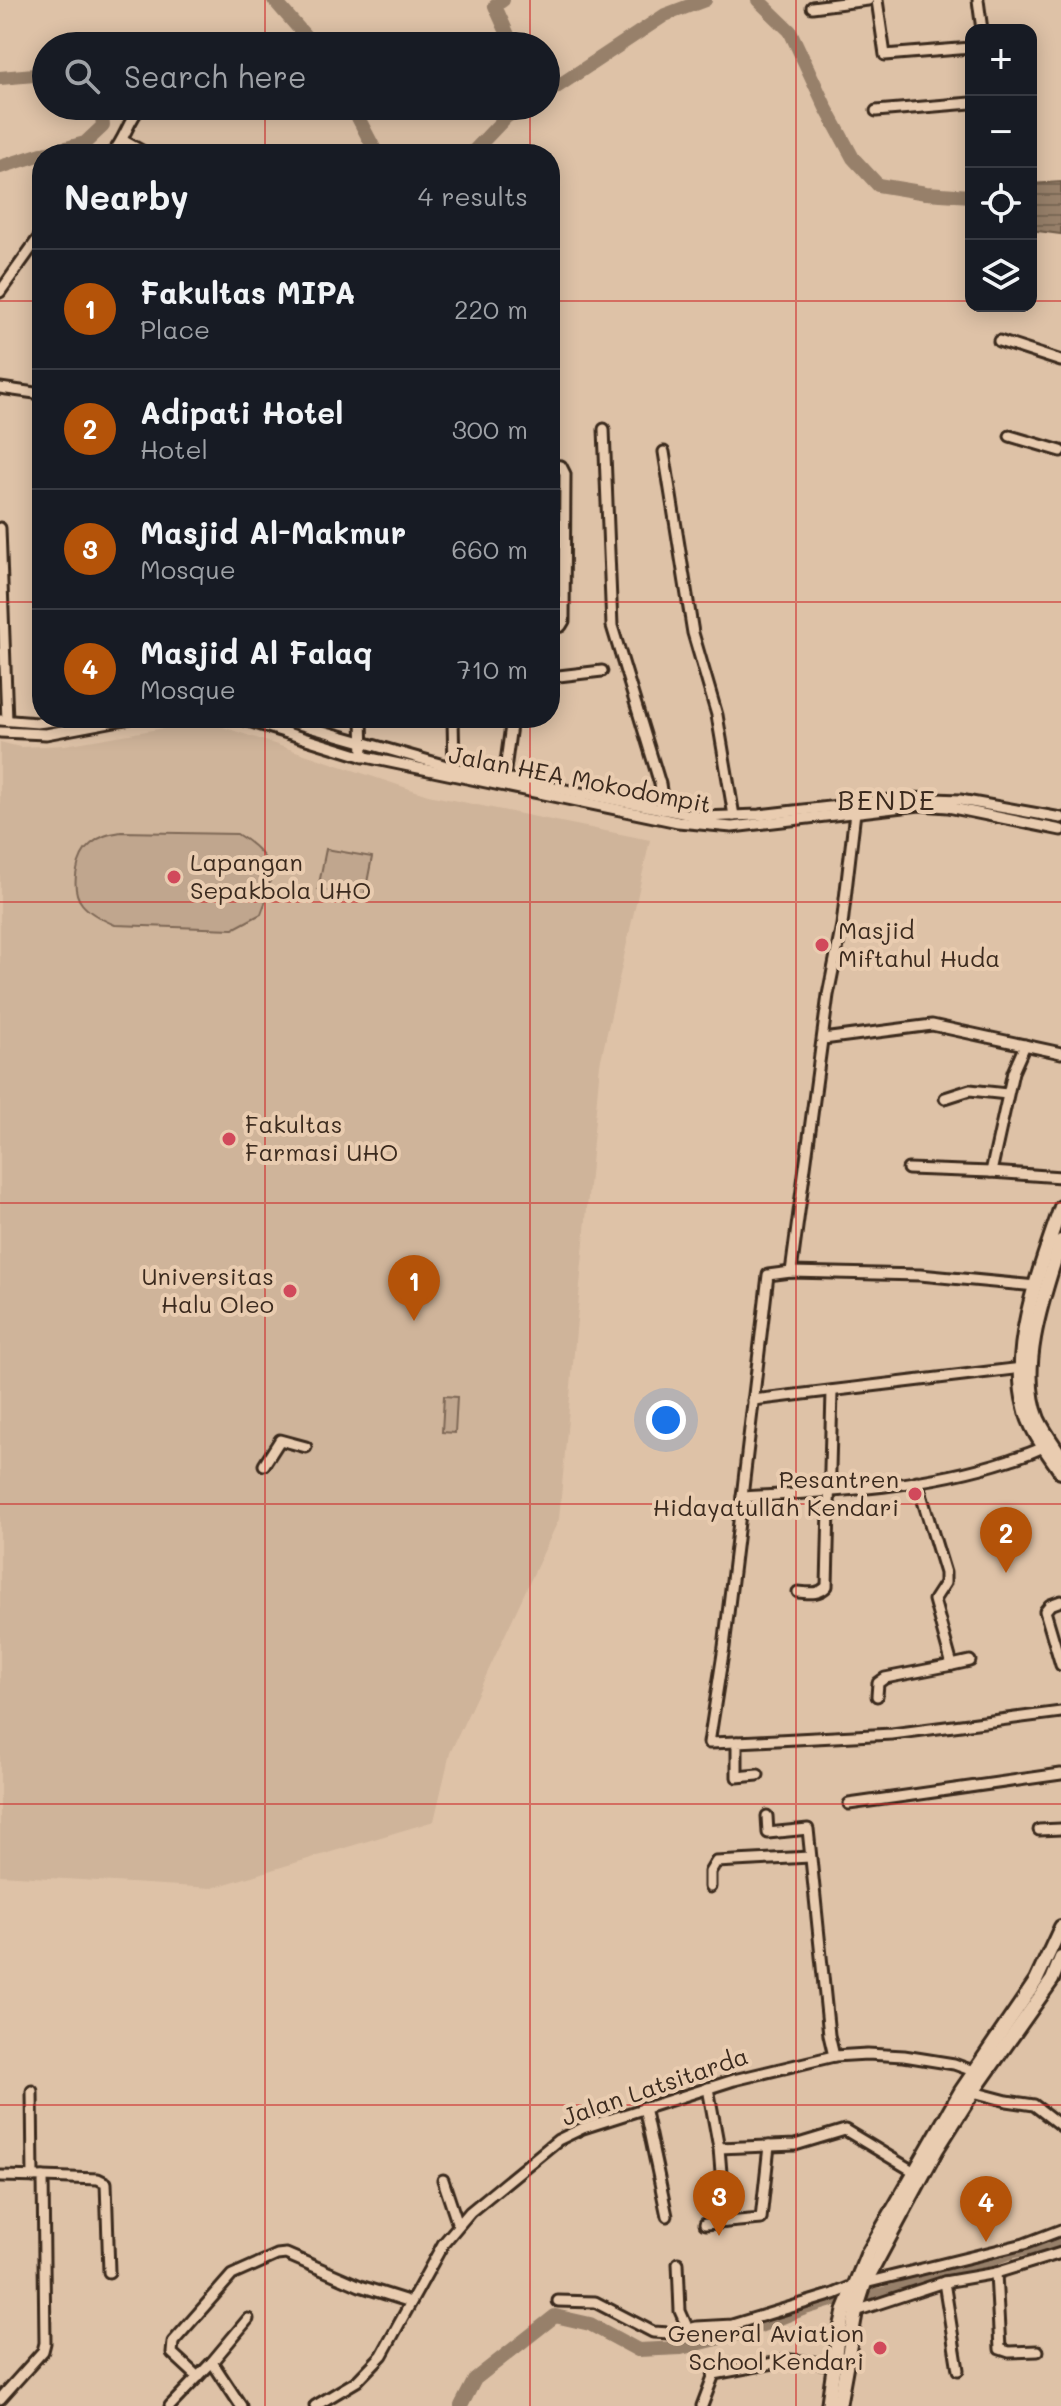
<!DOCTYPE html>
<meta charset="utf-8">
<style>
:root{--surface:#171b24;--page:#20242c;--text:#f1f3f6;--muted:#9ea1a6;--line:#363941;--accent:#b45309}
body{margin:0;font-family:Mali,sans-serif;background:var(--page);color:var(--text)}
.controls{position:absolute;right:24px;top:24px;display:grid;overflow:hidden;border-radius:16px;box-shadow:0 4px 20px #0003}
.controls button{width:72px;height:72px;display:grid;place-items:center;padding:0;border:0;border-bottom:2px solid var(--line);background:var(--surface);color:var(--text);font:40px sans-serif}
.you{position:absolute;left:666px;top:1420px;width:28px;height:28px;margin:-20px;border:6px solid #fff;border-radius:50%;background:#1a73e8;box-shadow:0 0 0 12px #1a73e833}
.badge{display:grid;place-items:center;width:52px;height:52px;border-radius:50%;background:var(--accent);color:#fff;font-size:26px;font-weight:700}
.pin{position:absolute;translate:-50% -66px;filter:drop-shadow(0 2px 4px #0008)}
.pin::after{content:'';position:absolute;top:42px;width:28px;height:24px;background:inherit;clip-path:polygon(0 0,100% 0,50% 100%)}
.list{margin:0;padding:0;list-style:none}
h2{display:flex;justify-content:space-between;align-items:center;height:104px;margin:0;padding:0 32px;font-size:34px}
h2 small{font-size:26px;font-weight:400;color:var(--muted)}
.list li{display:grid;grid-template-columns:52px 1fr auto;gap:24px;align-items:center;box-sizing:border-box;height:120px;padding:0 32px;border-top:2px solid var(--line)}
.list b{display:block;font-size:30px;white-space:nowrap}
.list p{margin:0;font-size:26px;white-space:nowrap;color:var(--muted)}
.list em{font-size:26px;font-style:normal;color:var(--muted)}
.icon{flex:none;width:44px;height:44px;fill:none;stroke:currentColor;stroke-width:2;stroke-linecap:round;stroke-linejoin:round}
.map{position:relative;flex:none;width:1061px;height:2406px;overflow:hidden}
.search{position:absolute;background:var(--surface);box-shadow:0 4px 20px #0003;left:32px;top:32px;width:528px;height:88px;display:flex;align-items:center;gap:20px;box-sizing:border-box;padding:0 28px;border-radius:44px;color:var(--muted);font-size:30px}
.panel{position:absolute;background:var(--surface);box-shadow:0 4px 20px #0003;left:32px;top:144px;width:528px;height:584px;border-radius:32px}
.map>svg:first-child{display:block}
.built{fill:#cfb49a}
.green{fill:#c0a68e;stroke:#7e6856;stroke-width:2}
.water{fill:url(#water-rules);stroke:#725e4c;stroke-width:2}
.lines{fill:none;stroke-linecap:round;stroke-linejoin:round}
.river{stroke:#97806b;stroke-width:14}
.minor-casing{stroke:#3b2a1e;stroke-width:15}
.highway-casing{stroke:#3b2a1e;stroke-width:18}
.minor{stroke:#e9ccb0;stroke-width:9}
.highway{stroke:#e9ccb0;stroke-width:12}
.grid{fill:none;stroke:#ce2828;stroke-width:2;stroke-opacity:0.55}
.poi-dot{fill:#d1495b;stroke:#e9ccb0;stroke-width:3}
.labels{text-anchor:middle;stroke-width:8;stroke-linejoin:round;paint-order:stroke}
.street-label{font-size:24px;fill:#3b2a1e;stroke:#e9ccb0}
.poi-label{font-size:24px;fill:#3b2a1e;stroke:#e9ccb0;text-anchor:start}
.quarter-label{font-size:28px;letter-spacing:2px;fill:#3b2a1e;stroke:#e9ccb0}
</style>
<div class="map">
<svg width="1061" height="2406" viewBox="0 0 1061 2406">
<defs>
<pattern id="water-rules" width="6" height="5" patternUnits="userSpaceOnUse" patternTransform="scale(2)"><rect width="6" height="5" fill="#97806b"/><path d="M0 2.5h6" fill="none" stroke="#7c6957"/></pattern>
</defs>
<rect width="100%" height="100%" fill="#dec2a7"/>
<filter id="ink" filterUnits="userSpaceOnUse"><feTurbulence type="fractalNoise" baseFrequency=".0125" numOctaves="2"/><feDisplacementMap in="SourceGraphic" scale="16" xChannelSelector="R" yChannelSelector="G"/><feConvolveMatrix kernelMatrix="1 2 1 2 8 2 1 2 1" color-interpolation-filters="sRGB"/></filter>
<g filter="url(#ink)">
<path class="built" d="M 205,721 L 428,795 L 650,840 L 600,1064 L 559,1519 L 450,1753 L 434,1821 L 212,1888 L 0,1875 L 0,742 L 20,747 L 65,745 Z"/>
<g class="green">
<path d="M 121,832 L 237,834 C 274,856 277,875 261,914 L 233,929 L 115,925 C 103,920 90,914 82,904 C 70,889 76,856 91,844 C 100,836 109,834 121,832 Z"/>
<path d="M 326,849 L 372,857 L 364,898 L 318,889 Z"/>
<path d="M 444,1396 L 457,1397 L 455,1433 L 442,1432 Z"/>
</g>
<path class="water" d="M 1061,182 L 1061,234 L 1031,230 L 1031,184 Z"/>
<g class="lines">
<g class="river">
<path d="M 274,0 L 314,46"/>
<path d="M 503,0 L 495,6 L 513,46"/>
<path d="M 758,0 L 790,31 L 826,108 L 853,158 L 878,185 L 926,193 L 971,196"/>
<path d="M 0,78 L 46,74"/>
<path d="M 546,94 L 665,15 L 705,0"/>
<path d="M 352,106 L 377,154"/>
<path d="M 44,154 L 85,143 L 103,126 L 101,106"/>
<path d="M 471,154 L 506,117 L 525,106"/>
<path d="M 0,167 L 42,154"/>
<path d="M 461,2406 L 475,2379 L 555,2316 L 590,2324 L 638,2350 L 681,2348 L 745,2332 L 805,2308 L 835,2299 L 885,2294 L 943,2269 L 992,2259 L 1013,2251 L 1061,2242"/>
</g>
<defs>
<g id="minor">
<path d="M 877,0 L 885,55 L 971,48"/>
<path d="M 978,0 L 982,30"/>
<path d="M 812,7 L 868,0"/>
<path d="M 876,111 L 971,103"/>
<path d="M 124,141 L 147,154"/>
<path d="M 112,154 C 125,139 128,121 141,106"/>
<path d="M 0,292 L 42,233"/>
<path d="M 999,341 L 1061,361"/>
<path d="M 0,388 L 42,394"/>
<path d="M 604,429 L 612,626 L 660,784 L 664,810"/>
<path d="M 1010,436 L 1061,451"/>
<path d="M 664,452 L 693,633 L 717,715 L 734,816"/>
<path d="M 550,465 L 561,466 L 565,474 L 564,621 L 561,626 L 550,628"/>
<path d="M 0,528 L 7,721"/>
<path d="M 550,677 L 602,671"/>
<path d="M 239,718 L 361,756 L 678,822 L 732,827 L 920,805 L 948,807 L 1061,830"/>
<path d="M 277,718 L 454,768 L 702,817 L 759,815 L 909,798 L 960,800 L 1061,818"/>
<path d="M 362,718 L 363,757"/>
<path d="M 453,718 L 454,768"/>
<path d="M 0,720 L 37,723 L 78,718"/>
<path d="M 0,732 L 46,734 L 131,718"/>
<path d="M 504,777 L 512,718"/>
<path d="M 823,1039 L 932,1025 L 1061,1053"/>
<path d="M 1025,1045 L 1013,1072 L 991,1172 L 1061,1177"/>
<path d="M 945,1098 L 970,1090 L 1007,1094"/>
<path d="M 908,1169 L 991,1172"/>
<path d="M 791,1272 L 828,995 L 842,925 L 855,812"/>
<path d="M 753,1400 L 1022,1368"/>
<path d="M 264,1465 L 280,1440 L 306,1447"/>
<path d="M 742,1497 L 768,1275 L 791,1272 L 920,1275 L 1036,1286"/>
<path d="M 798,1592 C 809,1593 819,1595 827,1586 L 832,1391"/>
<path d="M 1061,1601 L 1050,1605 L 1045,1611 L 1061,1665"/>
<path d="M 952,1665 L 970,1661"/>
<path d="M 877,1696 L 878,1683 L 885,1678 L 952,1665 L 934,1600 L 945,1583 L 945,1573 L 917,1481"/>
<path d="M 737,1742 L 709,1743 L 724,1647 L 742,1497 C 831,1492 924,1488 1009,1460 C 1022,1455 1038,1452 1049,1443"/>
<path d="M 758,1775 L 737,1777 L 737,1742 L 892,1734 L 1061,1712"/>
<path d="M 849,1804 L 1061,1774"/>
<path d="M 767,1816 L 768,1833 L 808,1829 L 829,2035 L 834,2056"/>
<path d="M 1039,1830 L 1061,1829"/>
<path d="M 710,1887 L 710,1872 L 716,1862 L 810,1857"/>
<path d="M 708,2088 L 719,2148 L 795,2145 L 845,2130 L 913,2171"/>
<path d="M 32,2091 L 33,2177"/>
<path d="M 973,2092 L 1007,2101 L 1034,2105 L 1061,2126"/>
<path d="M 644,2107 L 667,2216"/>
<path d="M 719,2148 L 725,2222"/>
<path d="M 0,2176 L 43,2177 L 45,2343 L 43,2351 L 0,2399"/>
<path d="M 43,2177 L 98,2179 L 106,2183 L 109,2272"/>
<path d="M 443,2180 L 458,2225"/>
<path d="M 705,2224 L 761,2219 L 769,2146"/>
<path d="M 678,2263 L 680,2311 L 688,2329"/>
<path d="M 996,2273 L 1000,2349 L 1009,2352 L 1038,2351"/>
<path d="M 944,2282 L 996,2273 L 1061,2253"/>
<path d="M 865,2283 L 1024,2244 L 1061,2230"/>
<path d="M 558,2301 L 595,2302 L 653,2332 L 670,2333 L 697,2327 L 732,2325 L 834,2294 L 853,2286"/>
<path d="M 856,2311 L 944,2282 L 958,2370"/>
<path d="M 198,2377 L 172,2353 L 173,2342 L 232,2275 L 277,2255 L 286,2254 L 360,2286 L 411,2302"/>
<path d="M 170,2406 L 212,2362"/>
<path d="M 241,2406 L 212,2362 L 248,2319"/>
<path d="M 315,2406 L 357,2381 L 382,2355 L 443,2244 L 470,2212 L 558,2140 L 583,2128 L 734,2080 L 834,2056 L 867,2054 L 904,2056 L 954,2064 L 979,2073"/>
<path d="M 702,2406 L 714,2374 L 790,2360 L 833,2364"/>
</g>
<g id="highway">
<path d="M 1061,1207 C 1041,1265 1009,1346 1025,1407 C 1030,1431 1048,1452 1061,1472"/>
<path d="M 1061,1241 C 1045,1291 1017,1367 1038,1419 C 1044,1432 1053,1444 1061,1456"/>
<path d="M 828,2406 L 837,2343 L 845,2309 L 867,2255 L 961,2091 L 1036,1981 L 1061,1927"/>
<path d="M 839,2406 L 856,2311 L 865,2283 L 937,2149 L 973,2092 L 1052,1980 L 1061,1958"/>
</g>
</defs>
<use href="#minor" class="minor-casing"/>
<use href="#highway" class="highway-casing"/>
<use href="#minor" class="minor"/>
<use href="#highway" class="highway"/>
</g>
</g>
<path class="grid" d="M 265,0 L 265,46M 530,0 L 530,46M 796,0 L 796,2406M 265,106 L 265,154M 530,106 L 530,154M 0,301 L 42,301M 550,301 L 971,301M 1031,301 L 1061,301M 0,602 L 42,602M 550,602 L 1061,602M 265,718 L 265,2406M 530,718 L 530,2406M 0,902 L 1061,902M 0,1203 L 1061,1203M 0,1504 L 1061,1504M 0,1804 L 1061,1804M 0,2105 L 1061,2105"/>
<g class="poi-dot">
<circle cx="174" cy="877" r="8"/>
<circle cx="822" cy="945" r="8"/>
<circle cx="229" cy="1139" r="8"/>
<circle cx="290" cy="1291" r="8"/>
<circle cx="915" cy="1494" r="8"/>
<circle cx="880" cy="2348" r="8"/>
</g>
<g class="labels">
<g class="street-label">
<text transform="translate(580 780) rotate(11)" y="8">Jalan HEA Mokodompit</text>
<text transform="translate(655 2087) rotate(-19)" y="8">Jalan Latsitarda</text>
</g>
<g class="poi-label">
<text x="190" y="871">Lapangan<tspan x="190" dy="28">Sepakbola UHO</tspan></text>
<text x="838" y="939">Masjid<tspan x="838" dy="28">Miftahul Huda</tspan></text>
<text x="245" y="1133">Fakultas<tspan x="245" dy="28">Farmasi UHO</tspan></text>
<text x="274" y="1285" text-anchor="end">Universitas<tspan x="274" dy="28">Halu Oleo</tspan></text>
<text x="899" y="1488" text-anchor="end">Pesantren<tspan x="899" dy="28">Hidayatullah Kendari</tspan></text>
<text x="864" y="2342" text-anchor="end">General Aviation<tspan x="864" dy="28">School Kendari</tspan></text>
</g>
<g class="quarter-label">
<text x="887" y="810">BENDE</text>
</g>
</g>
</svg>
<div class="controls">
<button>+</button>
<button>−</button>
<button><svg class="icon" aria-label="locate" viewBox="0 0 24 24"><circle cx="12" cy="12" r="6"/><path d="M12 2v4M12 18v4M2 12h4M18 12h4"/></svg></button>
<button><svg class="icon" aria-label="layers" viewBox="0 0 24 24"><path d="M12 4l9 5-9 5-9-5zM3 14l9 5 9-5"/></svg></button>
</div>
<div class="you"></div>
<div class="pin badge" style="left:414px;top:1321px">1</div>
<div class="pin badge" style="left:1006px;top:1573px">2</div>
<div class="pin badge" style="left:719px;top:2236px">3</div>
<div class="pin badge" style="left:986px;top:2242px">4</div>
<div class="search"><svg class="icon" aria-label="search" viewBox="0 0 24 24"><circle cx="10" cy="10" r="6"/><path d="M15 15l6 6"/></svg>Search here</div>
<section class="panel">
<h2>Nearby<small>4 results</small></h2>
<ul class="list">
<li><span class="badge">1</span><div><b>Fakultas MIPA</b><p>Place</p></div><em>220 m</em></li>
<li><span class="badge">2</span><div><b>Adipati Hotel</b><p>Hotel</p></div><em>300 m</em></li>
<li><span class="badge">3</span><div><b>Masjid Al-Makmur</b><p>Mosque</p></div><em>660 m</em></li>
<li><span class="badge">4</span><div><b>Masjid Al Falaq</b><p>Mosque</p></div><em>710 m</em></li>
</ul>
</section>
</div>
